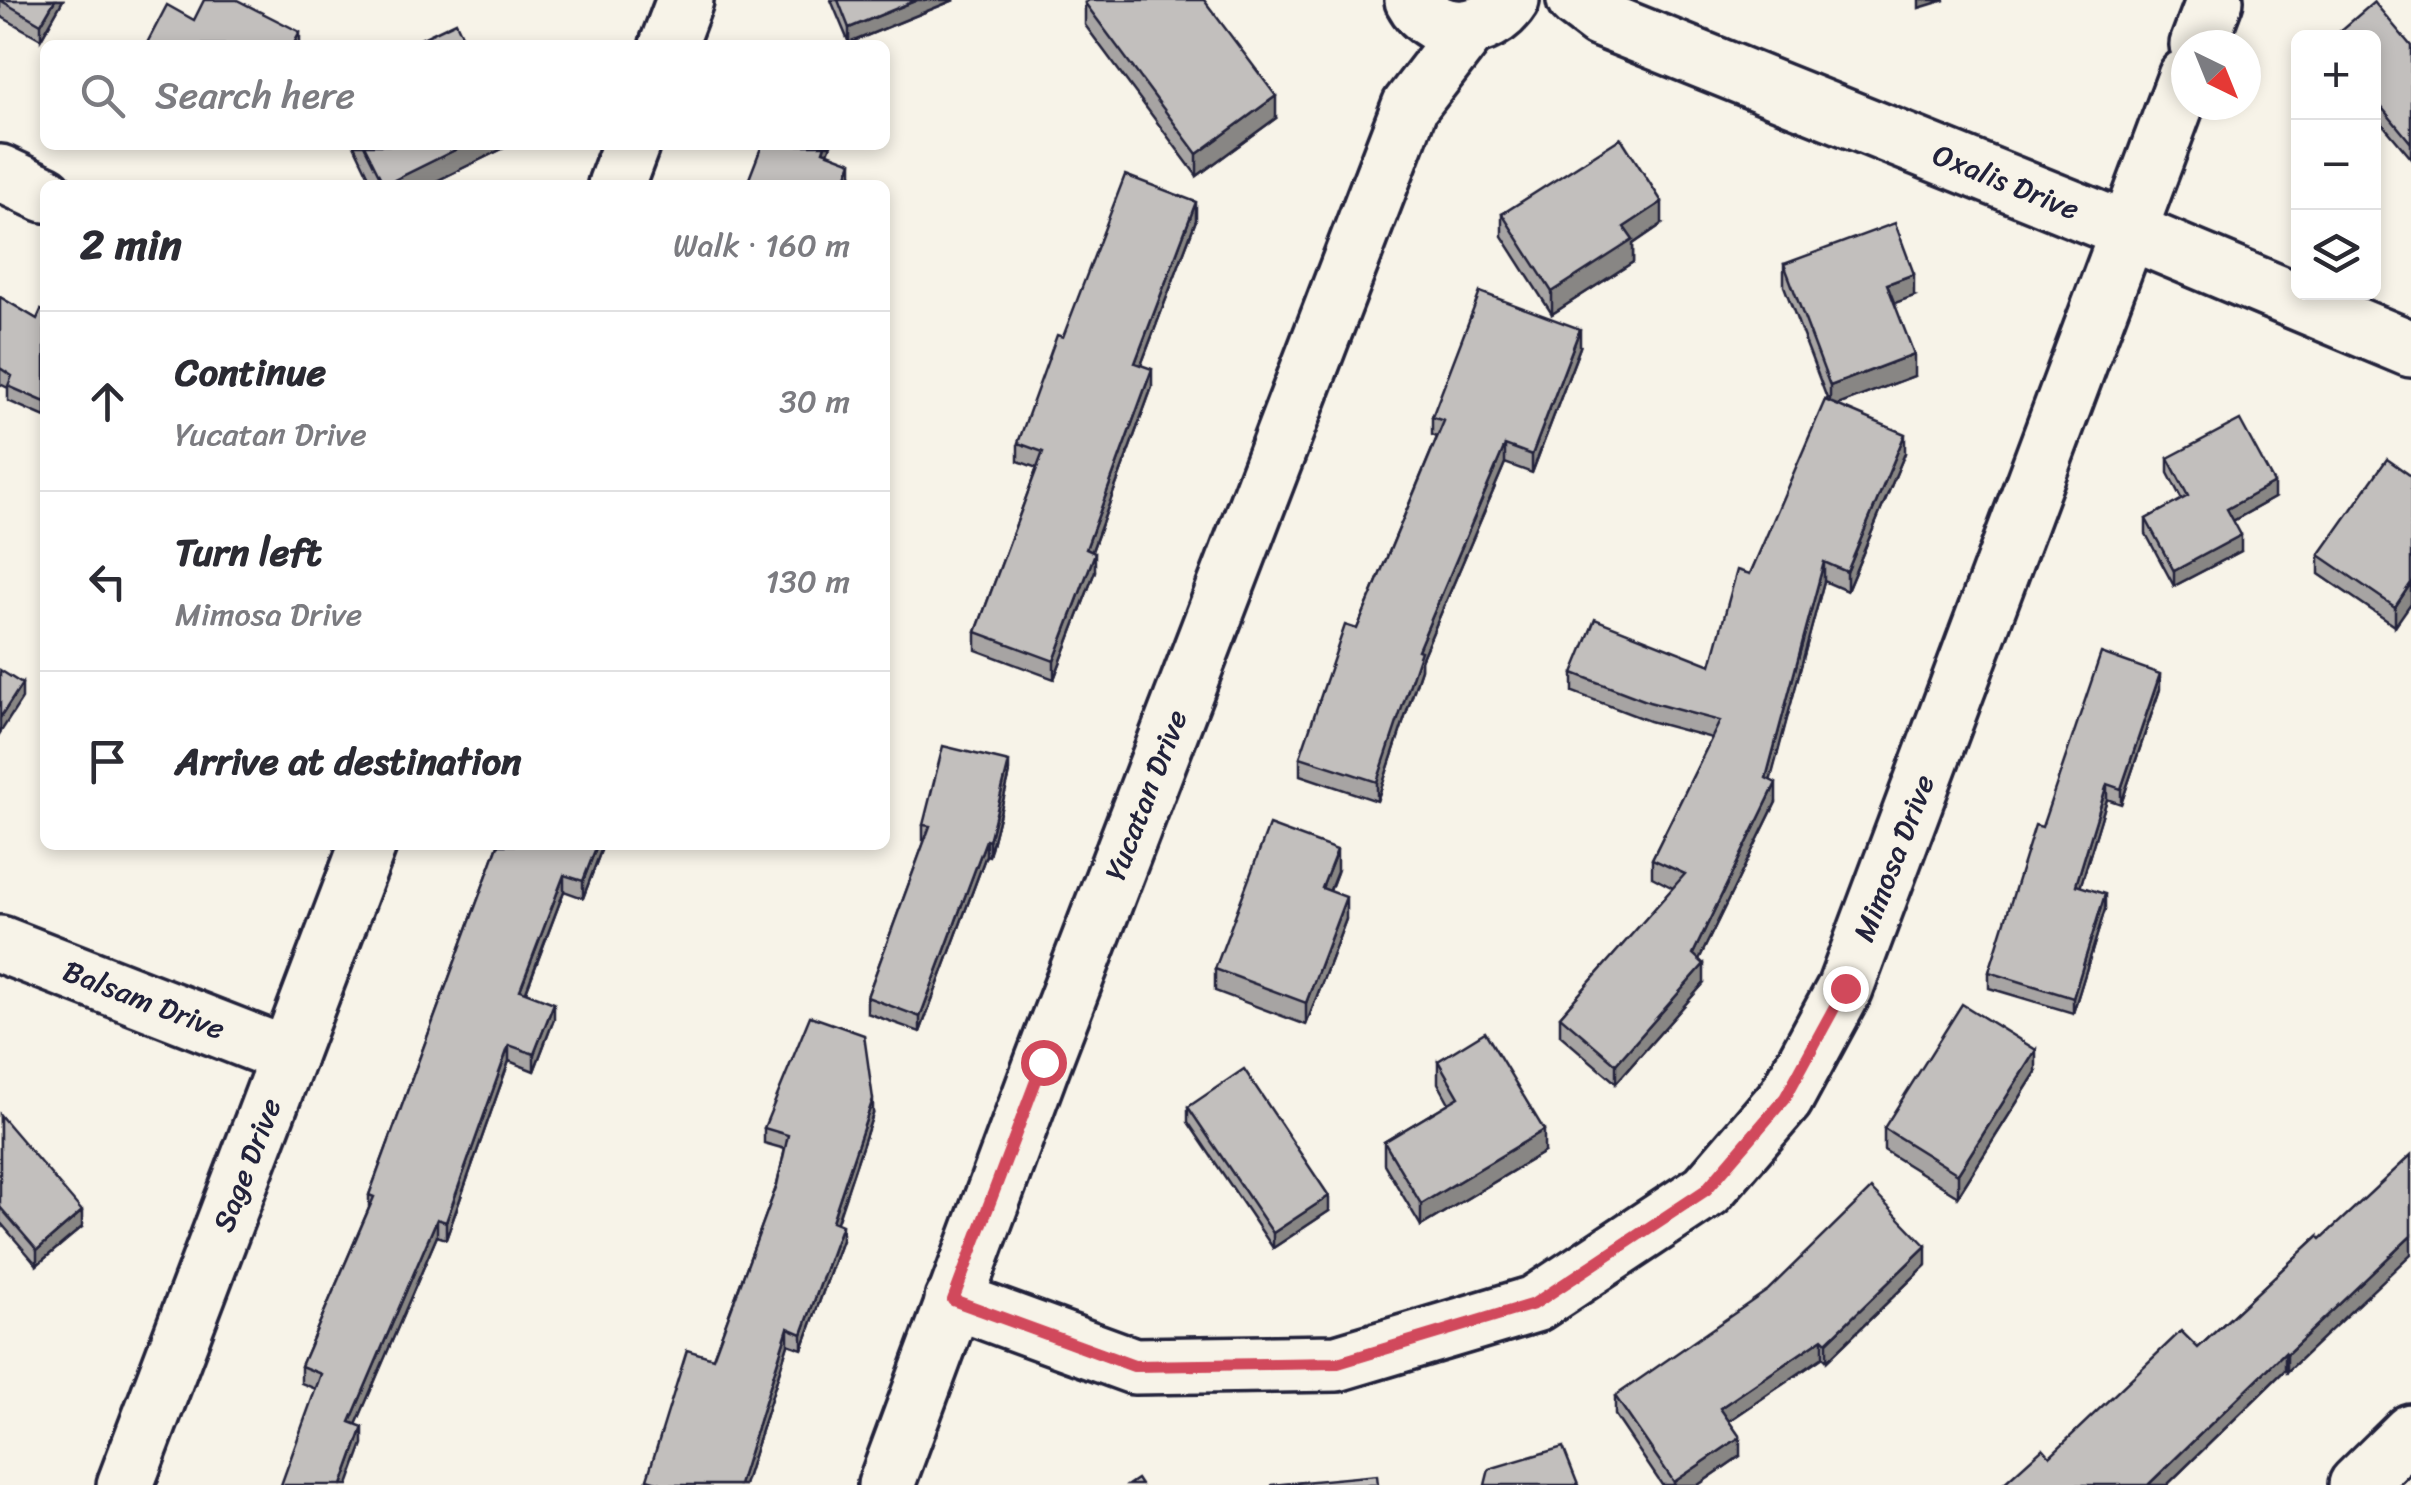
<!DOCTYPE html>
<meta charset="utf-8">
<style>
:root{--surface:#fff;--page:#f2f2f3;--text:#2b2b33;--muted:#7c7c81;--line:#e1e1e2}
body{margin:0;font-family:Sriracha,sans-serif;background:var(--page);color:var(--text)}
.controls{position:absolute;right:30px;top:30px;display:grid;overflow:hidden;border-radius:15px;box-shadow:0 5px 15px #0003}
.controls button{width:90px;height:90px;display:grid;place-items:center;padding:0;border:0;border-bottom:2px solid var(--line);background:var(--surface);color:var(--text);font:50px sans-serif}
.compass{position:absolute;left:2171px;top:30px;width:90px;height:90px;border-radius:50%;background:var(--surface);box-shadow:0 5px 15px #0003;rotate:137deg}
.stop{position:absolute;width:30px;height:30px;margin:-22px;border:8px solid #d1495b;border-radius:50%;background:#fff}
.stop.end{background:#d1495b;border-color:#fff;box-shadow:0 2px 10px #0008}
.list{margin:0;padding:0;list-style:none}
h2{display:flex;justify-content:space-between;align-items:center;height:130px;margin:0;padding:0 40px;font-size:42px}
h2 small{font-size:32px;font-weight:400;color:var(--muted)}
.list li{display:grid;grid-template-columns:65px 1fr auto;gap:30px;align-items:center;box-sizing:border-box;height:180px;padding:0 40px;border-top:2px solid var(--line)}
.list b{display:block;font-size:38px;white-space:nowrap}
.list p{margin:0;font-size:32px;white-space:nowrap;color:var(--muted)}
.list em{font-size:32px;font-style:normal;color:var(--muted)}
.icon{flex:none;width:55px;height:55px;fill:none;stroke:currentColor;stroke-width:2;stroke-linecap:round;stroke-linejoin:round}
.map{position:relative;flex:none;width:2411px;height:1485px;overflow:hidden}
.search{position:absolute;background:var(--surface);box-shadow:0 5px 15px #0003;left:40px;top:40px;width:850px;height:110px;display:flex;align-items:center;gap:25px;box-sizing:border-box;padding:0 35px;border-radius:15px;color:var(--muted);font-size:38px}
.panel{position:absolute;background:var(--surface);box-shadow:0 5px 15px #0003;left:40px;top:180px;width:850px;height:670px;border-radius:15px}
.map>svg:first-child{display:block}
.lines{fill:none;stroke-linecap:round;stroke-linejoin:round}
.minor-casing{stroke:#22223b;stroke-width:62}
.tertiary-casing{stroke:#22223b;stroke-width:62}
.minor{stroke:#f7f3e8;stroke-width:55}
.tertiary{stroke:#f7f3e8;stroke-width:55}
.wall{fill:#a7a4a3;stroke:#22223b;stroke-width:2.5}
.shaded-wall{fill:#888684;stroke:#22223b;stroke-width:2.5}
.building{fill:#c2bfbd;stroke:#22223b;stroke-width:2.5}
.route{stroke:#d1495b;stroke-width:12}
.labels{text-anchor:middle;stroke-width:9;stroke-linejoin:round;paint-order:stroke}
.street-label{font-size:30px;fill:#22223b;stroke:#f7f3e8}
</style>
<div class="map">
<svg width="2411" height="1485" viewBox="0 0 2411 1485">
<rect width="100%" height="100%" fill="#f7f3e8"/>
<filter id="ink" filterUnits="userSpaceOnUse"><feTurbulence type="fractalNoise" baseFrequency=".01" numOctaves="2"/><feDisplacementMap in="SourceGraphic" scale="20" xChannelSelector="R" yChannelSelector="G"/><feConvolveMatrix kernelMatrix="1 2 1 2 8 2 1 2 1" color-interpolation-filters="sRGB"/></filter>
<g filter="url(#ink)">
<g class="lines">
<defs>
<g id="minor">
<path d="M 668,45 L 685,0"/>
<path d="M 2198,45 L 2215,0"/>
<path d="M 0,173 L 45,194"/>
<path d="M 616,185 L 631,145"/>
<path d="M 0,944 L 288,1056"/>
<path d="M 953,1300 L 1134,1366 L 1337,1363 L 1535,1304 L 1707,1190 L 1785,1099 L 1845,988 L 2186,77"/>
<path d="M 125,1485 L 368,845"/>
</g>
<g id="tertiary">
<path d="M 1413,0 C 1434,40 1489,35 1511,0"/>
<path d="M 1575,0 L 1600,19 L 2128,231 L 2411,349"/>
<path d="M 886,1485 L 1043,1062 L 1410,106 L 1469,29"/>
<path d="M 2357,1485 L 2411,1432"/>
</g>
</defs>
<use href="#minor" class="minor-casing"/>
<use href="#tertiary" class="tertiary-casing"/>
<use href="#minor" class="minor"/>
<use href="#tertiary" class="tertiary"/>
</g>
<g class="wall">
<path d="M 0,0 L 63,0 L 41,39 L 0,16 Z"/>
<path d="M 831,0 L 954,0 L 849,43 Z"/>
<path d="M 1085,3 L 1276,118 L 1197,176 L 1085,25 Z"/>
<path d="M 2374,38 L 2411,46 L 2411,158 L 2374,114 Z"/>
<path d="M 354,145 L 506,145 L 506,147 L 428,185 L 373,185 Z"/>
<path d="M 1502,214 L 1662,224 L 1633,244 L 1633,262 L 1552,314 L 1502,236 Z"/>
<path d="M 1196,220 L 1141,365 L 1152,387 L 1092,551 L 1095,571 L 1054,679 L 976,650 L 976,632 L 1037,468 L 1018,461 L 1018,443 L 1063,337 Z"/>
<path d="M 1784,264 L 1914,296 L 1894,303 L 1914,376 L 1837,405 L 1905,453 L 1847,591 L 1824,581 L 1770,780 L 1776,802 L 1699,959 L 1704,983 L 1616,1083 L 1560,1035 L 1560,1016 L 1673,888 L 1652,877 L 1652,859 L 1712,738 L 1649,721 L 1573,692 L 1573,673 L 1711,665 L 1750,574 L 1828,401 L 1784,286 Z"/>
<path d="M 0,297 L 37,319 L 45,312 L 45,417 L 8,401 L 8,388 L 0,384 Z"/>
<path d="M 1580,347 L 1532,473 L 1505,463 L 1421,660 L 1421,669 L 1377,801 L 1300,775 L 1300,757 L 1357,629 L 1437,437 L 1432,435 L 1432,417 Z"/>
<path d="M 2168,458 L 2274,498 L 2233,521 L 2241,551 L 2174,586 L 2146,534 L 2146,519 L 2182,500 L 2168,473 Z"/>
<path d="M 2411,476 L 2395,626 L 2319,574 L 2319,555 Z"/>
<path d="M 2160,689 L 2121,804 L 2107,799 L 2080,887 L 2105,909 L 2073,1013 L 1989,988 L 1989,972 L 2042,827 Z"/>
<path d="M 1009,777 L 989,856 L 986,855 L 920,1032 L 867,1013 L 867,997 L 925,840 L 923,840 L 923,825 Z"/>
<path d="M 498,845 L 603,845 L 583,898 L 564,891 L 526,992 L 554,1019 L 534,1071 L 509,1061 L 446,1239 L 437,1236 L 356,1424 L 363,1444 L 316,1389 L 301,1383 L 301,1366 L 369,1208 L 369,1195 Z"/>
<path d="M 1337,872 L 1330,891 L 1346,919 L 1306,1025 L 1215,991 L 1215,969 Z"/>
<path d="M 1438,1061 L 1544,1152 L 1421,1226 L 1384,1164 L 1384,1142 L 1449,1103 L 1438,1083 Z"/>
<path d="M 2036,1072 L 1958,1196 L 1884,1150 L 1884,1128 Z"/>
<path d="M 1188,1107 L 1329,1211 L 1273,1248 L 1188,1122 Z"/>
<path d="M 873,1114 L 836,1223 L 842,1240 L 802,1349 L 788,1344 L 744,1485 L 647,1485 L 647,1479 L 713,1358 L 777,1185 L 785,1149 L 764,1143 L 764,1128 Z"/>
<path d="M 0,1115 L 82,1227 L 37,1265 L 0,1222 Z"/>
<path d="M 2318,1236 L 2287,1372 L 2285,1370 L 2167,1485 L 2002,1485 L 2050,1456 L 2198,1348 Z"/>
<path d="M 1926,1265 L 1827,1361 L 1823,1357 L 1729,1421 L 1740,1456 L 1698,1485 L 1662,1485 L 1615,1415 L 1615,1396 Z"/>
</g>
<g class="shaded-wall">
<path d="M 55,0 L 63,0 L 41,39 L 41,24 Z"/>
<path d="M 917,0 L 954,0 L 849,43 L 849,28 Z"/>
<path d="M 1919,0 L 1945,0 L 1919,8 Z"/>
<path d="M 300,32 L 300,45 L 293,45 Z"/>
<path d="M 1276,96 L 1276,118 L 1197,176 L 1197,154 Z"/>
<path d="M 465,145 L 506,145 L 506,147 L 428,185 L 384,185 Z"/>
<path d="M 825,145 L 831,145 L 823,166 L 823,151 Z"/>
<path d="M 852,162 L 852,177 L 849,185 L 843,185 Z"/>
<path d="M 1196,202 L 1196,220 L 1135,381 L 1135,363 Z"/>
<path d="M 1662,202 L 1662,224 L 1633,244 L 1633,262 L 1552,314 L 1552,292 L 1624,227 Z"/>
<path d="M 1914,274 L 1914,296 L 1887,306 L 1887,284 Z"/>
<path d="M 1580,329 L 1580,347 L 1532,473 L 1532,455 Z"/>
<path d="M 1914,354 L 1914,376 L 1830,408 L 1830,386 Z"/>
<path d="M 1152,369 L 1152,387 L 1086,567 L 1086,549 Z"/>
<path d="M 1905,434 L 1905,453 L 1847,591 L 1847,572 Z"/>
<path d="M 1505,445 L 1505,463 L 1421,660 L 1421,669 L 1377,801 L 1377,782 L 1418,650 Z"/>
<path d="M 2274,483 L 2274,498 L 2227,524 L 2227,509 Z"/>
<path d="M 2241,535 L 2241,551 L 2174,586 L 2174,571 Z"/>
<path d="M 1095,553 L 1095,571 L 1054,679 L 1054,661 Z"/>
<path d="M 1824,562 L 1824,581 L 1766,797 L 1766,778 Z"/>
<path d="M 2411,583 L 2411,603 L 2395,626 L 2395,607 Z"/>
<path d="M 2160,674 L 2160,689 L 2121,804 L 2121,789 Z"/>
<path d="M 22,684 L 22,699 L 0,733 L 0,718 Z"/>
<path d="M 1009,762 L 1009,777 L 989,856 L 989,841 Z"/>
<path d="M 1776,783 L 1776,802 L 1693,972 L 1693,954 Z"/>
<path d="M 2107,784 L 2107,799 L 2076,901 L 2076,885 Z"/>
<path d="M 986,840 L 986,855 L 920,1032 L 920,1017 Z"/>
<path d="M 597,845 L 603,845 L 583,898 L 583,881 Z"/>
<path d="M 1337,850 L 1337,872 L 1322,910 L 1322,888 Z"/>
<path d="M 564,875 L 564,891 L 520,1007 L 520,990 Z"/>
<path d="M 2105,894 L 2105,909 L 2073,1013 L 2073,998 Z"/>
<path d="M 1346,897 L 1346,919 L 1306,1025 L 1306,1003 Z"/>
<path d="M 1704,964 L 1704,983 L 1616,1083 L 1616,1064 Z"/>
<path d="M 554,1003 L 554,1019 L 534,1071 L 534,1054 Z"/>
<path d="M 509,1045 L 509,1061 L 446,1239 L 446,1222 Z"/>
<path d="M 2036,1050 L 2036,1072 L 1958,1196 L 1958,1174 Z"/>
<path d="M 873,1099 L 873,1114 L 832,1237 L 832,1221 Z"/>
<path d="M 1544,1130 L 1544,1152 L 1421,1226 L 1421,1204 Z"/>
<path d="M 1329,1196 L 1329,1211 L 1273,1248 L 1273,1233 Z"/>
<path d="M 82,1211 L 82,1227 L 37,1265 L 37,1250 Z"/>
<path d="M 437,1219 L 437,1236 L 350,1439 L 350,1422 Z"/>
<path d="M 842,1225 L 842,1240 L 802,1349 L 802,1334 Z"/>
<path d="M 2411,1236 L 2411,1254 L 2287,1372 L 2287,1354 Z"/>
<path d="M 1926,1246 L 1926,1265 L 1827,1361 L 1827,1342 Z"/>
<path d="M 788,1328 L 788,1344 L 744,1485 L 739,1485 Z"/>
<path d="M 1823,1338 L 1823,1357 L 1720,1427 L 1720,1408 Z"/>
<path d="M 2285,1352 L 2285,1370 L 2167,1485 L 2148,1485 Z"/>
<path d="M 363,1427 L 363,1444 L 348,1485 L 342,1485 Z"/>
<path d="M 1740,1437 L 1740,1456 L 1698,1485 L 1674,1485 L 1674,1482 Z"/>
</g>
<g class="building">
<path d="M 0,0 L 55,0 L 41,24 Z"/>
<path d="M 204,0 L 237,0 L 300,32 L 293,45 L 146,45 L 167,5 L 194,20 Z"/>
<path d="M 838,0 L 917,0 L 849,28 Z"/>
<path d="M 1089,0 L 1204,0 L 1276,96 L 1197,154 L 1085,3 Z"/>
<path d="M 2374,2 L 2411,46 L 2411,143 L 2374,98 L 2374,38 L 2332,38 Z"/>
<path d="M 456,22 L 467,45 L 408,45 Z"/>
<path d="M 1621,138 L 1662,202 L 1624,227 L 1633,240 L 1552,292 L 1502,214 Z"/>
<path d="M 364,145 L 465,145 L 384,185 Z"/>
<path d="M 762,145 L 825,145 L 823,151 L 852,162 L 843,185 L 751,185 L 747,184 Z"/>
<path d="M 1125,175 L 1196,202 L 1135,363 L 1152,369 L 1086,549 L 1095,553 L 1054,661 L 976,632 L 1043,452 L 1018,443 L 1057,335 L 1063,337 Z"/>
<path d="M 1895,223 L 1914,274 L 1887,284 L 1914,354 L 1830,386 L 1784,264 Z"/>
<path d="M 1480,292 L 1580,329 L 1532,455 L 1505,445 L 1418,650 L 1421,651 L 1377,782 L 1300,757 L 1345,625 L 1357,629 L 1444,421 L 1432,417 Z"/>
<path d="M 0,297 L 37,319 L 41,310 L 45,312 L 45,402 L 8,386 L 12,376 L 0,368 Z"/>
<path d="M 1825,400 L 1905,434 L 1847,572 L 1824,562 L 1766,778 L 1776,783 L 1693,954 L 1704,964 L 1616,1064 L 1560,1016 L 1685,874 L 1652,859 L 1720,721 L 1649,702 L 1573,673 L 1595,619 L 1711,665 L 1737,570 L 1750,574 Z"/>
<path d="M 2240,420 L 2274,483 L 2227,509 L 2241,535 L 2174,571 L 2146,519 L 2188,496 L 2168,458 Z"/>
<path d="M 2387,459 L 2411,476 L 2411,583 L 2395,607 L 2319,555 Z"/>
<path d="M 2101,653 L 2160,674 L 2121,789 L 2107,784 L 2076,885 L 2105,894 L 2073,998 L 1989,972 L 2035,825 L 2042,827 Z"/>
<path d="M 0,670 L 22,684 L 0,718 Z"/>
<path d="M 943,746 L 1009,762 L 989,841 L 986,840 L 920,1017 L 867,997 L 930,826 L 923,825 Z"/>
<path d="M 1269,825 L 1337,850 L 1322,888 L 1346,897 L 1306,1003 L 1215,969 Z"/>
<path d="M 498,845 L 597,845 L 583,881 L 564,875 L 520,990 L 554,1003 L 534,1054 L 509,1045 L 446,1222 L 437,1219 L 350,1422 L 363,1427 L 342,1485 L 281,1485 L 321,1374 L 301,1366 L 374,1197 L 369,1195 Z"/>
<path d="M 1962,1004 L 2036,1050 L 1958,1174 L 1884,1128 Z"/>
<path d="M 810,1016 L 864,1035 L 873,1099 L 832,1221 L 842,1225 L 802,1334 L 788,1328 L 739,1485 L 667,1485 L 647,1479 L 687,1350 L 713,1358 L 777,1185 L 788,1135 L 764,1128 Z"/>
<path d="M 1485,1032 L 1544,1130 L 1421,1204 L 1384,1142 L 1459,1097 L 1438,1061 Z"/>
<path d="M 1244,1069 L 1329,1196 L 1273,1233 L 1188,1107 Z"/>
<path d="M 0,1115 L 82,1211 L 37,1250 L 0,1207 Z"/>
<path d="M 2411,1155 L 2411,1236 L 2287,1354 L 2285,1352 L 2148,1485 L 2002,1485 L 2043,1448 L 2050,1456 L 2181,1331 L 2198,1348 L 2318,1236 L 2321,1239 Z"/>
<path d="M 1871,1189 L 1926,1246 L 1827,1342 L 1823,1338 L 1720,1408 L 1740,1437 L 1674,1482 L 1615,1396 L 1768,1290 Z"/>
<path d="M 1563,1447 L 1578,1485 L 1485,1485 L 1489,1469 Z"/>
<path d="M 1377,1475 L 1378,1485 L 1271,1485 Z"/>
<path d="M 1137,1479 L 1141,1485 L 1128,1485 Z"/>
</g>
</g>
<g class="lines" filter="url(#ink)">
<path class="route" d="M 1043,1062 L 953,1300 L 1134,1366 L 1338,1363 L 1534,1304 L 1706,1190 L 1785,1098 L 1845,988"/>
</g>
<g class="labels">
<g class="street-label">
<text transform="translate(2006 182) rotate(22)" y="10">Oxalis Drive</text>
<text transform="translate(1146 795) rotate(-69)" y="10">Yucatan Drive</text>
<text transform="translate(1894 858) rotate(-69)" y="10">Mimosa Drive</text>
<text transform="translate(144 1000) rotate(21)" y="10">Balsam Drive</text>
<text transform="translate(247 1165) rotate(-69)" y="10">Sage Drive</text>
</g>
</g>
</svg>
<div class="controls">
<button>+</button>
<button>−</button>
<button><svg class="icon" aria-label="layers" viewBox="0 0 24 24"><path d="M12 4l9 5-9 5-9-5zM3 14l9 5 9-5"/></svg></button>
</div>
<svg class="compass" viewBox="-18 -18 36 36"><path d="M0-13l5 13h-10z" fill="#e53935"/><path d="M0 13l5-13h-10z" fill="#7c7c81"/></svg>
<div class="stop" style="left:1043px;top:1062px"></div>
<div class="stop end" style="left:1845px;top:988px"></div>
<div class="search"><svg class="icon" aria-label="search" viewBox="0 0 24 24"><circle cx="10" cy="10" r="6"/><path d="M15 15l6 6"/></svg>Search here</div>
<section class="panel">
<h2>2 min<small>Walk · 160 m</small></h2>
<ul class="list">
<li><svg class="icon" aria-label="ahead" viewBox="0 0 24 24"><path d="M12 20V5M6 11l6-6 6 6"/></svg><div><b>Continue</b><p>Yucatan Drive</p></div><em>30 m</em></li>
<li><svg class="icon" aria-label="left" viewBox="0 0 24 24"><path d="M17 20v-9H6M10 6l-5 5 5 5"/></svg><div><b>Turn left</b><p>Mimosa Drive</p></div><em>130 m</em></li>
<li><svg class="icon" aria-label="arrive" viewBox="0 0 24 24"><path d="M6 21V4h12l-3 4 3 4H6"/></svg><div><b>Arrive at destination</b></div></li>
</ul>
</section>
</div>
